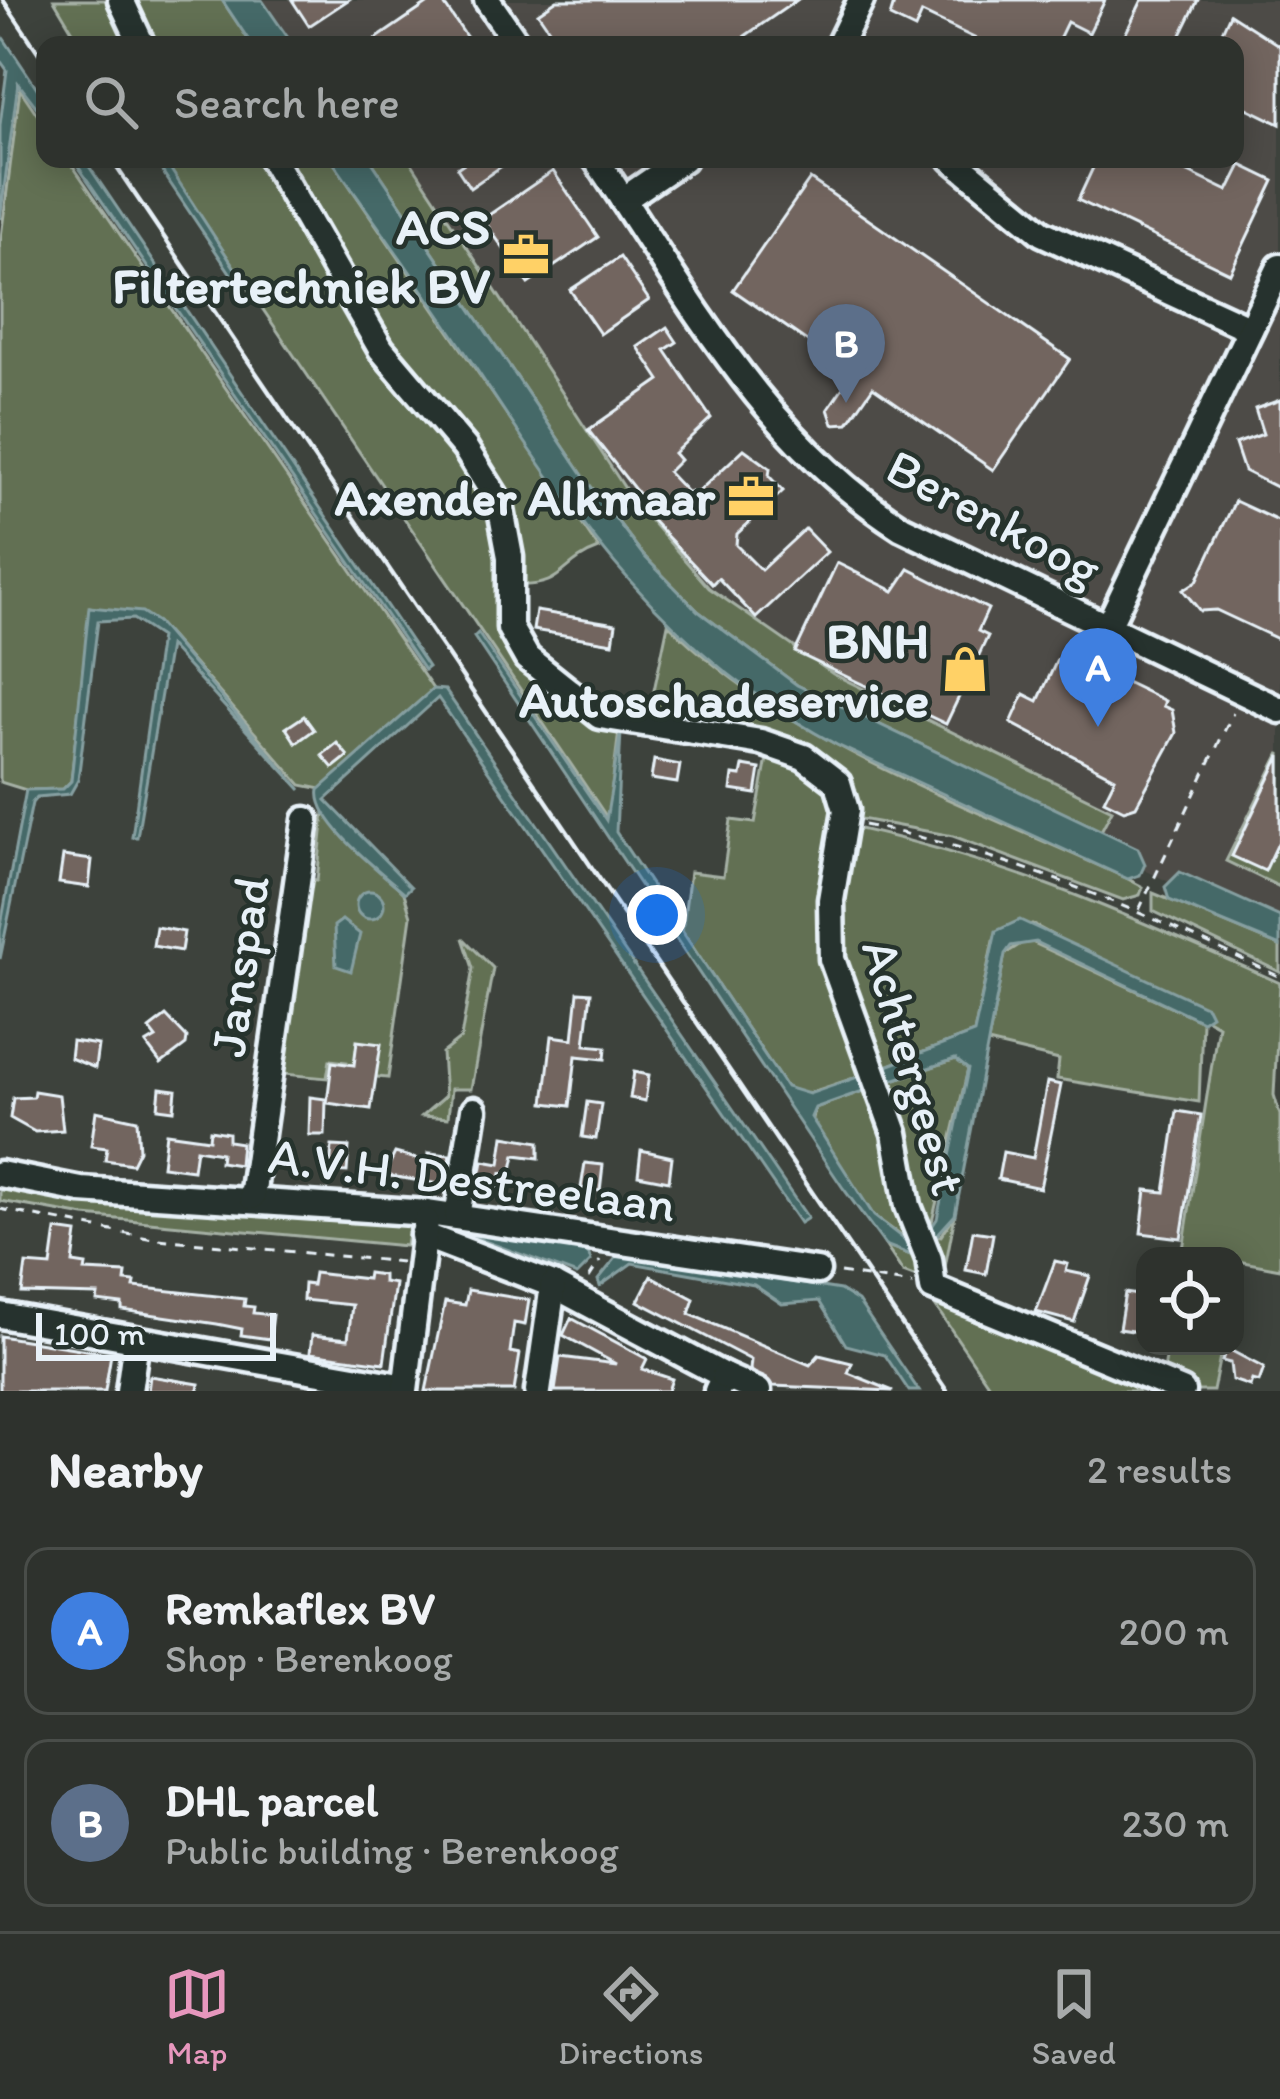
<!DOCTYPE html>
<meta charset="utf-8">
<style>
:root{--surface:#2e322d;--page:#363a35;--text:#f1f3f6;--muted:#a7aaaa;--line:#494d49;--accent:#e797bd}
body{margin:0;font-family:Itim,sans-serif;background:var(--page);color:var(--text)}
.controls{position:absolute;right:36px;bottom:36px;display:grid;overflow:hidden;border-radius:24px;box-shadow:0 6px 30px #0003}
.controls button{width:108px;height:108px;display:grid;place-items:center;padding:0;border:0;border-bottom:3px solid var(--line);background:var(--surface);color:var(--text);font:60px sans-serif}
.scale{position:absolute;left:36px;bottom:30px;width:240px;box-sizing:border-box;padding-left:12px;border:6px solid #e8f1f8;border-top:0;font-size:33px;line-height:42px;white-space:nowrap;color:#e8f1f8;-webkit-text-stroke:9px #26332d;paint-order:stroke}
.you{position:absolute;left:657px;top:915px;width:42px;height:42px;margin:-30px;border:9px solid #fff;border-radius:50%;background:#1a73e8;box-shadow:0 0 0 18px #1a73e833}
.badge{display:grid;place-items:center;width:78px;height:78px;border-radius:50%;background:var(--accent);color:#fff;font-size:39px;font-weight:700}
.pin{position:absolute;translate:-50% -99px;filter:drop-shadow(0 3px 6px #0008)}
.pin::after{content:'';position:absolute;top:63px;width:42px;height:36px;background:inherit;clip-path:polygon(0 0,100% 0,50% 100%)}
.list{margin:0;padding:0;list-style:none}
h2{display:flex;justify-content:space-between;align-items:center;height:156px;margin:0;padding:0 48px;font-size:51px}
h2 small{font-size:39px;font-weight:400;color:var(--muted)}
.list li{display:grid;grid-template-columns:78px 1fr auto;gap:36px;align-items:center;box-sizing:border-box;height:168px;margin:0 24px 24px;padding:0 24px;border:3px solid var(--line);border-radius:24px}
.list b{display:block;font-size:45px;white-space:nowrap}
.list p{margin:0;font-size:39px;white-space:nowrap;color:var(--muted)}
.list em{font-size:39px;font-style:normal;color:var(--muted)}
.icon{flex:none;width:66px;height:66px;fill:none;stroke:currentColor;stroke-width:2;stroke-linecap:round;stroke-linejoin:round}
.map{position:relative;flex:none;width:1280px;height:1391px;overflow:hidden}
.search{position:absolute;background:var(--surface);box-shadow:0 6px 30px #0003;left:36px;right:36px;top:36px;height:132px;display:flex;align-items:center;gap:30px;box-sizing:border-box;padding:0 42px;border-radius:24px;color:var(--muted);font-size:45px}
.sheet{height:540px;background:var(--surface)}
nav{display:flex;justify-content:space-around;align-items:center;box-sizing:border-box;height:168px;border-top:3px solid var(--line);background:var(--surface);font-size:33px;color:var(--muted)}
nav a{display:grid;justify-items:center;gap:6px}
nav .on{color:var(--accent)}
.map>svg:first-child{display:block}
.built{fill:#4d4c46}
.green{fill:#627052;stroke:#a5b0a5;stroke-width:3}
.water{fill:#446967;stroke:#869fa1;stroke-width:3}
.building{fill:#72655e;stroke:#e8f1f8;stroke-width:3}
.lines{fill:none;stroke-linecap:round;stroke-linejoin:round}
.minor-casing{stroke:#e8f1f8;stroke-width:33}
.path{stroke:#e8f1f8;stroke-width:3;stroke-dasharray:9 9;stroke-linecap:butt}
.minor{stroke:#26332d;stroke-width:24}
.rail{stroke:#e8f1f8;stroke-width:4.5}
.labels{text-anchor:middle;stroke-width:9;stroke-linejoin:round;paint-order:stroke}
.poi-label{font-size:51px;font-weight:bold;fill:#e8f1f8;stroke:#26332d;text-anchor:end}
.street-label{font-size:51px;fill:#e8f1f8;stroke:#26332d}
</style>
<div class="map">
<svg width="1280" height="1391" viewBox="0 0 1280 1391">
<rect width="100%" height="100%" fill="#3d423c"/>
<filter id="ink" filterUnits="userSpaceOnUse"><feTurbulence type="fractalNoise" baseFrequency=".00833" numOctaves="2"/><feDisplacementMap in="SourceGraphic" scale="24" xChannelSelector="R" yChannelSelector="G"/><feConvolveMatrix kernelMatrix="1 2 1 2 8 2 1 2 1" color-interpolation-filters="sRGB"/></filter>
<g filter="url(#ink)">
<path class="built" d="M 242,0 L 1280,0 L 1280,936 L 783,694 L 350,159 L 1235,159 L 1235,45 L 273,45 Z"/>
<g class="green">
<path d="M 54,0 L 112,0 L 132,45 L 81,45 Z"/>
<path d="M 130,0 L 222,0 L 252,45 L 152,45 Z"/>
<path d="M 20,89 L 45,126 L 45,159 L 68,159 L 433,689 L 321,789 L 301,785 L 157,622 L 90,607 L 71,781 L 63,789 L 26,790 L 0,782 L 0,245 Z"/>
<path d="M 161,159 L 258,159 L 273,177 L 375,362 L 449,442 L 498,523 L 506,633 L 619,731 L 608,819 Z"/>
<path d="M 285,159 L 331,159 L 599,549 C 559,563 565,588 516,585 L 518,552 L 372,323 L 320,212 Z"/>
<path d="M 370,159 L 409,159 L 632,499 L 709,588 L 833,674 L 1112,810 L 1101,831 L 797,685 L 698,611 L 643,555 L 586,480 Z"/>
<path d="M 668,624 C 793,747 972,806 1128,879 L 1143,887 L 1140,895 L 1123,900 L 953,836 L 861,819 L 853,814 L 834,772 L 648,719 Z"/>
<path d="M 768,753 L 807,765 L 839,794 L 827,892 L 872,1072 L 803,1095 L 786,1087 L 682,931 L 690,872 L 723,876 L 731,820 L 755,823 Z"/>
<path d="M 1280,753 L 1280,887 L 1226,861 Z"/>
<path d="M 324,813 L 404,893 L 411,916 L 388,1078 L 347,1074 L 347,1062 L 330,1060 L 327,1078 L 283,1074 L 306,879 L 317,880 Z"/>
<path d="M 860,829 C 1013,863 1138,919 1280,983 L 1274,1095 L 1280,1115 L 1280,1269 L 1238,1261 L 1235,1276 L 1235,1256 L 1182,1256 L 1218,1025 L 1032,924 L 993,941 L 974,1033 L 879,1069 L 840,973 L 846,835 Z"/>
<path d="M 1153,893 L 1280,946 L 1280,972 L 1153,911 Z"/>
<path d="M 463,938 L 493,968 L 471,1089 L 451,1089 L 448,1118 L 422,1116 L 445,1096 L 442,1053 L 461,1038 L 473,968 Z"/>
<path d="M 1027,940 L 1202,1021 L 1199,1102 L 1057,1079 L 1059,1060 L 988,1043 L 1005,954 Z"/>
<path d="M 956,1059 L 968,1069 L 931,1226 L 931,1235 L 941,1236 L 955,1215 L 942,1283 L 884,1083 Z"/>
<path d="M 877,1086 L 927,1281 L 903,1272 L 885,1245 L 911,1255 L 904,1238 L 874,1216 L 812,1124 L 815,1108 Z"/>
<path d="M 0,1184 L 410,1219 L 406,1246 L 85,1216 L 0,1201 Z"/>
<path d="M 927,1294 L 1152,1391 L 993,1391 Z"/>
<path d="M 1168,1346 L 1222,1346 L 1213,1391 L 1197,1391 L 1163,1376 Z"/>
</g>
<g class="water">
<path d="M 222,0 L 262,0 L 293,45 L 252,45 Z"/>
<path d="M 0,33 L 45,100 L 45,118 L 18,83 L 0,219 L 0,125 L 7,70 L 0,60 Z"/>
<path d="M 73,159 L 84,159 L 428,667 L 424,670 Z"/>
<path d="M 154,159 L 164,159 L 238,273 L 233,277 Z"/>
<path d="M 331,159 L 370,159 L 586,480 L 643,555 L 698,611 L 797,685 L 1138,848 L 1145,864 L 1140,875 L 1128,879 L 837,745 C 652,645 573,515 461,346 C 419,283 374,221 331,159 Z"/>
<path d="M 89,607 L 142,612 L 157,622 L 301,790 L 169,646 L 137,837 L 132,837 L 160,637 L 133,619 L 98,621 L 78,780 L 70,794 L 37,797 L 32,803 L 0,959 L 0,930 L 26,790 L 63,789 L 71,781 Z"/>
<path d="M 478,633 L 606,820 L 621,731 L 616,832 L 786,1087 L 809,1094 L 872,1072 L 877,1086 L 815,1108 L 811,1117 L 874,1216 L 914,1247 L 911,1255 L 885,1245 L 843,1188 L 474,637 Z"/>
<path d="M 433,689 L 445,690 L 808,1218 L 800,1223 L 438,698 L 326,800 L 411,887 L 405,893 C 382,873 313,821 319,790 Z"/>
<path d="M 1180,872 L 1280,917 L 1280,946 L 1169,900 L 1165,887 Z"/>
<circle cx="370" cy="905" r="14"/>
<path d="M 342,920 L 360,934 L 351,971 L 336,966 L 334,926 Z"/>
<path d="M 1020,920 L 1207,1007 L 1211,1015 L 1202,1021 L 1036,942 L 1011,946 L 1005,954 L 955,1215 L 935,1237 L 929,1231 L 937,1219 L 968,1069 L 955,1059 L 884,1083 L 879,1069 L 974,1033 L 996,931 Z"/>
<path d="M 449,1228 L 588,1252 L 591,1261 L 577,1275 Z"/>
<path d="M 619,1254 L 840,1290 L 858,1301 L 919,1391 L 909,1391 L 885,1355 L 846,1345 L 819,1301 L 782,1304 L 754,1285 L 632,1263 L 600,1286 L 598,1280 Z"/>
</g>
<g class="building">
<path d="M 292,0 L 348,0 L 309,26 Z"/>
<path d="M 433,0 L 441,0 L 472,45 L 367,45 Z"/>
<path d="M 557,0 L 797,0 L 745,36 L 751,45 L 560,45 L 538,13 Z"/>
<path d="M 895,0 L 1105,0 L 1089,33 L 1067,22 L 1056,45 L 989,45 L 922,13 L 915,29 L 890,17 Z"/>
<path d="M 1142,0 L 1198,0 L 1176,45 L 1120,45 Z"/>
<path d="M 1230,14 L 1280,46 L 1280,124 L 1235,102 L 1235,45 L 1216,45 Z"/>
<path d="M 470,159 L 512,159 L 470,188 L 457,168 Z"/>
<path d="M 1097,159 L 1161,159 L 1228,191 L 1241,165 L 1274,181 L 1230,273 L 1078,200 Z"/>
<path d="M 553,171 L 598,237 L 528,284 L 483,219 Z"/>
<path d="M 810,179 L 1070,359 L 993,470 L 873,387 L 848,423 L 833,424 L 828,409 L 853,373 L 733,290 Z"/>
<path d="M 620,257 L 649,300 L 600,334 L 570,290 Z"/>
<path d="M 667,327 L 677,342 L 665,350 L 711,418 L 674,453 L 680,460 L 668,472 L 687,492 L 698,492 L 744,449 L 770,468 L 769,476 L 783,491 L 737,534 L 736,545 L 761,570 L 805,529 L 827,552 L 756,618 L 718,578 L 712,584 L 646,514 L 651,510 L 588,430 L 660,380 L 638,347 Z"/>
<path d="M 1280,400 L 1280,489 L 1244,471 L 1235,444 L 1263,434 L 1255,409 Z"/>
<path d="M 1235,501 L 1280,522 L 1280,640 L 1216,610 L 1200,611 L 1183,590 L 1197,581 Z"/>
<path d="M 837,563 L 894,591 L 909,569 L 988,609 L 978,631 L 988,636 L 946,724 L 795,652 Z"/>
<path d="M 536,611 L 616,624 L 613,643 L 533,630 Z"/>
<path d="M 1070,655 L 1165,701 L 1163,706 L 1172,710 L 1176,733 L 1136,806 L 1124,810 L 1104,800 L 1115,778 L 1011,723 L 1024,694 L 1038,701 L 1057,660 Z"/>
<path d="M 304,716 L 314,730 L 296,743 L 286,728 Z"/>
<path d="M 337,743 L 348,756 L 333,768 L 322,755 Z"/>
<path d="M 1280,756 L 1280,839 L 1265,871 L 1232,856 Z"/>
<path d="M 654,760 L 680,765 L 677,783 L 651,779 Z"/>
<path d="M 743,766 L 760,769 L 756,794 L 731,790 L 733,775 L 741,776 Z"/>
<path d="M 63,856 L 92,860 L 89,887 L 59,883 Z"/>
<path d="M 156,927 L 184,932 L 181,951 L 153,946 Z"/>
<path d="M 578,992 L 591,993 L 585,1045 L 606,1047 L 605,1059 L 576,1056 L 570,1106 L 544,1103 L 552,1036 L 573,1039 Z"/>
<path d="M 166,1016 L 187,1038 L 186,1045 L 161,1064 L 146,1044 L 156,1038 L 149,1029 Z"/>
<path d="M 72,1041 L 98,1045 L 95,1068 L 70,1058 Z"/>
<path d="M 357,1041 L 381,1044 L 371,1109 L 327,1103 L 332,1062 L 354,1065 Z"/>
<path d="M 634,1072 L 649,1075 L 645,1101 L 630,1098 Z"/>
<path d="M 1047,1082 L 1061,1085 L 1040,1188 L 998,1179 L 1003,1152 L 1033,1158 Z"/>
<path d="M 160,1088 L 176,1090 L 174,1110 L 158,1108 Z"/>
<path d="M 34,1091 L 59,1095 L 63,1130 L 35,1132 L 10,1118 L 13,1098 L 33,1097 Z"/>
<path d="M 310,1097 L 326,1099 L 325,1135 L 309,1135 Z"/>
<path d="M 587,1102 L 601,1104 L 596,1139 L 582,1137 Z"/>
<path d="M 96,1111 L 137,1120 L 139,1150 L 132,1164 L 105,1160 L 107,1148 L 91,1146 Z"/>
<path d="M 1177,1111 L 1201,1115 L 1181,1238 L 1141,1233 L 1146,1190 L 1165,1192 Z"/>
<path d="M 210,1130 L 228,1133 L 228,1141 L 241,1143 L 239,1165 L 220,1162 L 221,1153 L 196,1149 L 193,1170 L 162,1166 L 166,1133 L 209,1139 Z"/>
<path d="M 504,1136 L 539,1142 L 539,1158 L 515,1155 L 511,1174 L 501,1173 L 497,1195 L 477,1193 L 483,1161 L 500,1164 Z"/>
<path d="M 332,1146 L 349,1147 L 347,1172 L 330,1171 Z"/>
<path d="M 641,1150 L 672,1157 L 669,1181 L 638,1175 Z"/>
<path d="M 395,1153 L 428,1162 L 429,1153 L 450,1155 L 445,1185 L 384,1175 Z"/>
<path d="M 585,1163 L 603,1165 L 600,1191 L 581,1188 Z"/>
<path d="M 56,1230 L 77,1233 L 73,1263 L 86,1265 L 85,1271 L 126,1273 L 125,1281 L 135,1282 L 134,1287 L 245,1299 L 244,1306 L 254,1307 L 253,1313 L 273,1315 L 270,1339 L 241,1335 L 242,1329 L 217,1324 L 122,1310 L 122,1304 L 97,1301 L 98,1295 L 22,1293 L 26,1264 L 51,1266 Z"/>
<path d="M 973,1231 L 993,1234 L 986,1274 L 966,1270 Z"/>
<path d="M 1055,1261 L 1068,1264 L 1066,1271 L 1090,1276 L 1074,1322 L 1036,1312 Z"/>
<path d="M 314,1273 L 367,1279 L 368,1273 L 383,1275 L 383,1282 L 395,1284 L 384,1363 L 310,1353 L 312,1335 L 348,1339 L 352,1305 L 303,1300 L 304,1284 L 312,1285 Z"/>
<path d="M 651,1276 L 694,1299 L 689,1314 L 810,1365 L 819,1355 L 852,1363 L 848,1373 L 893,1391 L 773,1386 L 750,1370 L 751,1360 L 638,1301 Z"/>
<path d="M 468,1290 L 529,1300 L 525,1325 L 514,1323 L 510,1352 L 520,1354 L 514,1391 L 426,1391 L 445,1302 L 465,1305 Z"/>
<path d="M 1125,1293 L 1144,1296 L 1145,1322 L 1140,1321 L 1139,1332 L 1119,1329 Z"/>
<path d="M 571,1318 L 647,1359 L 642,1369 L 672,1379 L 668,1391 L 555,1391 L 560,1357 L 616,1364 L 563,1335 Z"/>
<path d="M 0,1336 L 111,1354 L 105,1391 L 0,1391 Z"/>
<path d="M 1226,1348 L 1264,1368 L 1259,1382 L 1252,1380 L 1250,1386 L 1232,1380 L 1230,1363 L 1222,1361 Z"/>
<path d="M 150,1376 L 199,1384 L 198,1391 L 148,1391 Z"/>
</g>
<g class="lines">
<defs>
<g id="minor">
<path d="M 121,0 L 142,45"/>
<path d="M 487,0 L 518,45"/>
<path d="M 839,45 L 861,0"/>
<path d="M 272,159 L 381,349 L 465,448 L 500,504 L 510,557 L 510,628 L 527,658 L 600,716 L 761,742 L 804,757 L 838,783 L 846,810 L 831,900 L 832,959 L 895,1133 L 908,1206 L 929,1259 L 933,1288 L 1182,1391"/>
<path d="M 596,159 C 685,291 764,441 902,528 L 1280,710"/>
<path d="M 952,159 L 1042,233 L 1250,329"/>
<path d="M 623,200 L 683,159"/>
<path d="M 1107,628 L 1280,267"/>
<path d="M 0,1174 L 81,1190 L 428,1213 L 817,1271"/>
<path d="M 252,1197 L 306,820"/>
<path d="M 457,1217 L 474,1110"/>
<path d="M 423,1235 L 553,1285 L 724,1376 L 717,1391"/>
<path d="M 0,1315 L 405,1387"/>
<path d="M 724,1376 L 758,1391"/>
<path d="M 129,1391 L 136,1340"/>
<path d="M 405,1391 L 426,1221"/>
<path d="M 538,1391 L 553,1285"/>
</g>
</defs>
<use href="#minor" class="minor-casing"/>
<g class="path">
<path d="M 864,825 C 1012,853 1145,913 1280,977"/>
<path d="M 1139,910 L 1233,713"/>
<path d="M 0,1209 L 148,1238 L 402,1262"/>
<path d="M 840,1273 L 913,1284"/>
<path d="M 589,1278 L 600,1261"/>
</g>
<use href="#minor" class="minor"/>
<g class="rail">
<path d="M 3,0 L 45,62"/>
<path d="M 111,159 L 947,1391"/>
</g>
</g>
</g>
<defs>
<symbol id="office-bare" viewBox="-9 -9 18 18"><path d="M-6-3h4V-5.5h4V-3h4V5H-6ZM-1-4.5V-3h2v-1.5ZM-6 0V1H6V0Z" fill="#ffd166" stroke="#26332d" stroke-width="2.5" paint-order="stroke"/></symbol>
<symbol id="shop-bare" viewBox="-9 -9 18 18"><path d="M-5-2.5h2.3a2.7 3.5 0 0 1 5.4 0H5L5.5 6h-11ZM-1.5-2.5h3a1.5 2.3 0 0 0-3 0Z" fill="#ffd166" stroke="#26332d" stroke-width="2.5" paint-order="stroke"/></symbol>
</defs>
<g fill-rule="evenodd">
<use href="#office-bare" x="493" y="222" width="66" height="66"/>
<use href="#office-bare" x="718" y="464" width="66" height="66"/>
<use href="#shop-bare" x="932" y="636" width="66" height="66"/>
</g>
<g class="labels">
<g class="poi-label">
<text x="490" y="244">ACS<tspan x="490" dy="59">Filtertechniek BV</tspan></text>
<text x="715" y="515">Axender Alkmaar</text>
<text x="929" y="658">BNH<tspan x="929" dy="59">Autoschadeservice</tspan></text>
</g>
<g class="street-label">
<text transform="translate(994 517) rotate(28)" y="18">Berenkoog</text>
<text transform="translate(239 966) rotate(-82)" y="18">Janspad</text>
<text transform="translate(915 1067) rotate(74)" y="18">Achtergeest</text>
<text transform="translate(472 1179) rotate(7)" y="18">A.V.H. Destreelaan</text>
</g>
</g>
</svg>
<div class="controls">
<button><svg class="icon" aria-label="locate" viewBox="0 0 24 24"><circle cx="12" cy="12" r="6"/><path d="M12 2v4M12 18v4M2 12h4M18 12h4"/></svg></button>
</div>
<div class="scale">100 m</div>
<div class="you"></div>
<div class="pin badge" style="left:1098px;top:727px;background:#3f7fe0">A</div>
<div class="pin badge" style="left:846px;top:403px;background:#5c6f8a">B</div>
<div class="search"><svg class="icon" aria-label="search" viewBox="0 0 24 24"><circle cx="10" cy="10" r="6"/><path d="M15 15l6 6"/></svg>Search here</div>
</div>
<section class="sheet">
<h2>Nearby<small>2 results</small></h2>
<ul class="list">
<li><span class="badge" style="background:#3f7fe0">A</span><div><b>Remkaflex BV</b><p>Shop · Berenkoog</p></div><em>200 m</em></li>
<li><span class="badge" style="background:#5c6f8a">B</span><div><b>DHL parcel</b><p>Public building · Berenkoog</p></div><em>230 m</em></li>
</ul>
</section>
<nav>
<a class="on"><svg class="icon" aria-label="map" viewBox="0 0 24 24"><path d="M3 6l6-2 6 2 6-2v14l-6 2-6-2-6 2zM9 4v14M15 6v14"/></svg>Map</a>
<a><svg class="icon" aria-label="directions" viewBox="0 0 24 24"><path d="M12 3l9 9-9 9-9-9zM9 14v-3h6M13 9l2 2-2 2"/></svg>Directions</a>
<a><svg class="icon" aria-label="saved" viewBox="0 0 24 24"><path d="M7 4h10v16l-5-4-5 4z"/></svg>Saved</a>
</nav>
